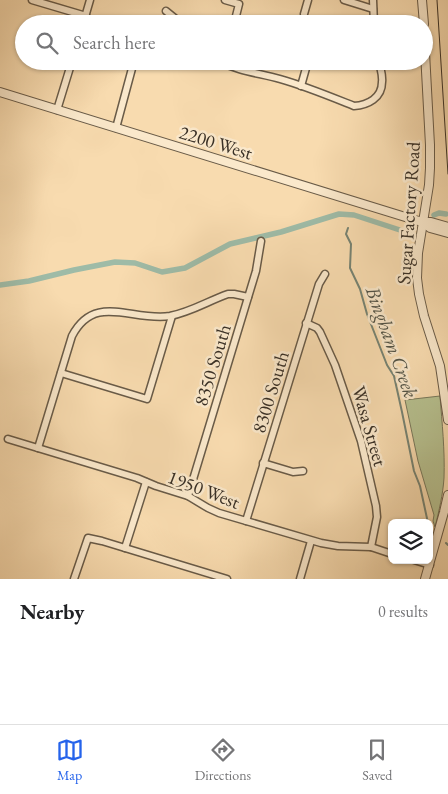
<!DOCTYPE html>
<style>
:root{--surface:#fff;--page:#f2f2f2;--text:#202124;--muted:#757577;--line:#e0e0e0;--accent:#2563eb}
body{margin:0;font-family:"EB Garamond",serif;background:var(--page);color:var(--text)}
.controls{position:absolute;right:15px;bottom:15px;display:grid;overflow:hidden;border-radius:8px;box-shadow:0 1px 4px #0004}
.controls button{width:45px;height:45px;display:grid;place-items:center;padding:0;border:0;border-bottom:1px solid var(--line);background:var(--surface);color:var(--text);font:25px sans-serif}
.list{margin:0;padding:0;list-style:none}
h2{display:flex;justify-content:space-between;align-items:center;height:65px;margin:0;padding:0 20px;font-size:21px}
h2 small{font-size:16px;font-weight:400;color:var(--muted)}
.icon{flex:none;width:28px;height:28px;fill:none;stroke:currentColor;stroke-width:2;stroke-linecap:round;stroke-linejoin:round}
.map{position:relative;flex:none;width:448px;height:579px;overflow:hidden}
.search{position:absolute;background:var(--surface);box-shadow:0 1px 4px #0004;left:15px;right:15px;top:15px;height:55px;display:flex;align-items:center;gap:12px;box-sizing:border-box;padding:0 18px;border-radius:28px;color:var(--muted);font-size:19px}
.sheet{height:145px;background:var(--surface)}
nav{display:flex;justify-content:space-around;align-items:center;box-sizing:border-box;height:70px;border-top:1px solid var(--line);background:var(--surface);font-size:14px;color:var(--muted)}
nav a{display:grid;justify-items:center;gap:2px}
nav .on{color:var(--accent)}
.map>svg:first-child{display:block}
.green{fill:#b7c190;stroke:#78785b}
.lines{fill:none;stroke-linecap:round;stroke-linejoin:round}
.stream{stroke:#768373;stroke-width:2}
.canal{stroke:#9ebba7;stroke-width:5.5}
.minor-casing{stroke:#695b48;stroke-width:9}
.tertiary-casing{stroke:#695b48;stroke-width:10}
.minor{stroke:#fae8cb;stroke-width:6}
.tertiary{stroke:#fae8cb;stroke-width:8}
.tram{stroke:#393026;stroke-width:1}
.labels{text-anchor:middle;stroke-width:5;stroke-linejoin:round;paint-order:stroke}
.street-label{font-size:19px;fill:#393026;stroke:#fae8cb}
.water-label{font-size:20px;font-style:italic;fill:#525346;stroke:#fae8cb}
</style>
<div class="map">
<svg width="448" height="579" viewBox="0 0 448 579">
<rect width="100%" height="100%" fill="#f8dbaf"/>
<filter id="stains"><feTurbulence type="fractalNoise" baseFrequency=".004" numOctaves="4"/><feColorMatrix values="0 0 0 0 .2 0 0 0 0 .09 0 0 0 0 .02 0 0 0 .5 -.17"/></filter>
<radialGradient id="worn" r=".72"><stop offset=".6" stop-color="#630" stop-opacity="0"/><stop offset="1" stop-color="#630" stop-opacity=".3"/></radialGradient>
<path class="green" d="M 440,396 C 442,423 445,450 444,478 C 443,494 439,511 435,527 L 433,521 L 434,515 L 418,461 L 405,400 Z"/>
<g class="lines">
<g class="stream">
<path d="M 348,228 L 346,234 L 351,244 L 350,268 L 360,289 L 367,314 L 387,365 L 394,376 L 402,412 L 414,471 L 420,486 L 428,523"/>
<path d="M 429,526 L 431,531"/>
<path d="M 446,543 L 448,545"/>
</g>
<g class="canal">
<path d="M 434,215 L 439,213 L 446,214"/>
<path d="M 0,285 L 29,281 L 74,270 L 115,262 L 135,263 L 162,272 L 185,268 L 230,244 L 281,232 L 339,214 L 354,215 L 406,232 L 411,231"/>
</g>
<defs>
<g id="minor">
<path d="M 32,0 L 86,16"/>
<path d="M 225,0 L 239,4 L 234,24"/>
<path d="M 344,0 L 373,9"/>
<path d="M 373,0 L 374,24"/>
<path d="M 166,11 L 182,24"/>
<path d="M 304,14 L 308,0"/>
<path d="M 83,24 L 90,0"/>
<path d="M 220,61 C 239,72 260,73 280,79 C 305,86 329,96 354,106 C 368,105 382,98 382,82 C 383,75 380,68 379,61"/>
<path d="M 301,86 L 308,61"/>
<path d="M 57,110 L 72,61"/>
<path d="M 116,128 L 134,61"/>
<path d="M 306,323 L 317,328 L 320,332 L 335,365 L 361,441 L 376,506 L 377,517 L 371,547"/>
<path d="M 61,373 L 147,399 L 172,316"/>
<path d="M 8,439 L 137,478 L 156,486 L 188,496 L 208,508 L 219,513 L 321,543 L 338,546 L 371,547 L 392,554"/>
<path d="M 38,448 L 72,336 C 95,292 132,322 170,316 C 191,312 208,301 228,294 L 234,294 L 248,297"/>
<path d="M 263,463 L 293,472 L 303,471"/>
<path d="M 188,496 L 256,271 L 261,241"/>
<path d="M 246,521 L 319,284 L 325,274"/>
<path d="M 125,548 L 146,482"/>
<path d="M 414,560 L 430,565"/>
<path d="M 74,579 L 88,538 L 102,541 L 227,579"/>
<path d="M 300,579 L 311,541"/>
</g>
<g id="tertiary">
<path d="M 422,0 L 424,24"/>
<path d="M 424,34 L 430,145 L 430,168 L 429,185 L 418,253 L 417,278 L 419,294 L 424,316 L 440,366 L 448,420"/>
<path d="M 0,92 L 415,220 L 423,222 L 431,222 L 448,227"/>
<path d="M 423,222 L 430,228 L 448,233"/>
<path d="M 425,579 L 444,512 L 448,495"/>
</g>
</defs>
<use href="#minor" class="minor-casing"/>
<use href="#tertiary" class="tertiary-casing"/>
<use href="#minor" class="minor"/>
<use href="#tertiary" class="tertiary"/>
<path class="tram" d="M 437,0 L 448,174"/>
</g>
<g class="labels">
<g class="street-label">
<text transform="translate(216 142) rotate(17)" y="7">2200 West</text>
<text transform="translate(408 213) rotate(-86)" y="7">Sugar Factory Road</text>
<text transform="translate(212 365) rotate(-73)" y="7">8350 South</text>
<text transform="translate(270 392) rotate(-73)" y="7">8300 South</text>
<text transform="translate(370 426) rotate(74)" y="7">Wasa Street</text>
<text transform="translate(204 489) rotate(21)" y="7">1950 West</text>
</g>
<g class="water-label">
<text transform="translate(392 342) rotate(70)" y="7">Bingham Creek</text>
</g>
</g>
<rect width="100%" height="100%" filter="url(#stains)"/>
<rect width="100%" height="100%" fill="url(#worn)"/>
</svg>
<div class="controls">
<button><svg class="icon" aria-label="layers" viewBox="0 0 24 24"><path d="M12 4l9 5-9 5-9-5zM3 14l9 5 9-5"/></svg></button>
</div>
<div class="search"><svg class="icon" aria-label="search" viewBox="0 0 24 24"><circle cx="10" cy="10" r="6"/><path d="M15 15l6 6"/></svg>Search here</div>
</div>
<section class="sheet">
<h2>Nearby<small>0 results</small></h2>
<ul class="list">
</ul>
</section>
<nav>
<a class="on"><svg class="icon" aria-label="map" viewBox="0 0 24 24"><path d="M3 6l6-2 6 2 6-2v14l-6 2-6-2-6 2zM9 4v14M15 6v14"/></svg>Map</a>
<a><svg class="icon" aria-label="directions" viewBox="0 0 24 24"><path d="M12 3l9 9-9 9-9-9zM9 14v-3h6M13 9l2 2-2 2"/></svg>Directions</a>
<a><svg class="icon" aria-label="saved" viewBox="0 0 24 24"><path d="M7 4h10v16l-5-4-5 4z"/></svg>Saved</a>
</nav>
